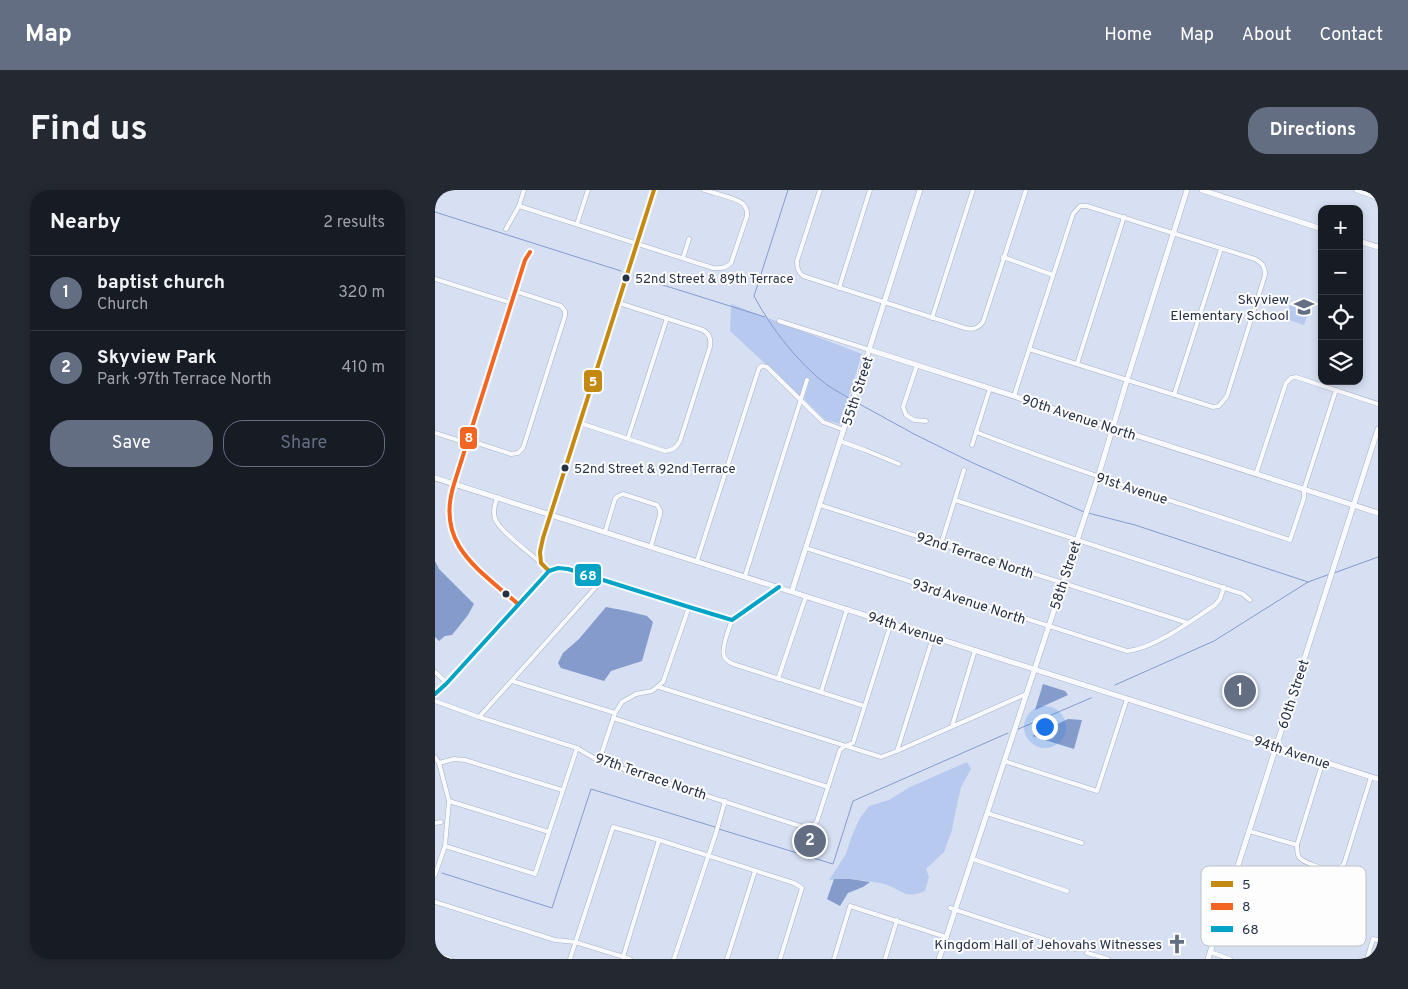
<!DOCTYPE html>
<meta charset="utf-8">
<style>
:root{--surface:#171b24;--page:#242831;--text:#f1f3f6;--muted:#9ea1a6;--line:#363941;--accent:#646e83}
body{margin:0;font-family:Overpass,sans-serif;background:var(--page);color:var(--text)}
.controls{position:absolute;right:15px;top:15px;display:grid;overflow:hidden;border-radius:10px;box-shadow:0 2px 8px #0003}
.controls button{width:45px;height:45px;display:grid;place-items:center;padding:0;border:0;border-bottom:1px solid var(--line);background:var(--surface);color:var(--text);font:25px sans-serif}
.you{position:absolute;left:609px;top:536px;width:18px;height:18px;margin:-12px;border:4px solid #fff;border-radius:50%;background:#1a73e8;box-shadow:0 0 0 8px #1a73e833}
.badge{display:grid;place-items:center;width:32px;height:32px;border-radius:50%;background:var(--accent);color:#fff;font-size:16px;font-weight:700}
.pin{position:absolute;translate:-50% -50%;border:2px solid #fff;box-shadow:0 1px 5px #0006}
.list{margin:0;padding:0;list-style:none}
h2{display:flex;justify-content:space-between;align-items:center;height:65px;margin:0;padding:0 20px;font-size:21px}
h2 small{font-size:16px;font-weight:400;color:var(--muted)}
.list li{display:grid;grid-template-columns:32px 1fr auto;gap:15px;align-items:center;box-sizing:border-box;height:75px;padding:0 20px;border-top:1px solid var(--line)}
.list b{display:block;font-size:19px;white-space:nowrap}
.list p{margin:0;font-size:16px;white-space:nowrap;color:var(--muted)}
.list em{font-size:16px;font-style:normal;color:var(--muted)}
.actions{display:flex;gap:10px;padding:15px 20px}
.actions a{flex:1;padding:11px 0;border:1px solid var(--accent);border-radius:20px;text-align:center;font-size:18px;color:var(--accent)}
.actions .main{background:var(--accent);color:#fff}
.icon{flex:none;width:28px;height:28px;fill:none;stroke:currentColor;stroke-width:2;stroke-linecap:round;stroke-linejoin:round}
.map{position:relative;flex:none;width:943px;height:769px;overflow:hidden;border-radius:20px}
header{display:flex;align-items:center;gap:30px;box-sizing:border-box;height:70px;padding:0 25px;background:var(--accent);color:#fff}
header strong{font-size:24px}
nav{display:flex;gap:28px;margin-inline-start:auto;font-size:18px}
.intro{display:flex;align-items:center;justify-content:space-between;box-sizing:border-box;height:120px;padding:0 30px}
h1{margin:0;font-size:35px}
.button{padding:12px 22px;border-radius:20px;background:var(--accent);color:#fff;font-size:18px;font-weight:700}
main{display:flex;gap:30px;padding:0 30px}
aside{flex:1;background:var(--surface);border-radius:20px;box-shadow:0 2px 8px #0003}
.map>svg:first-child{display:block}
.green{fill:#b7c9ee}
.water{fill:#849bcc}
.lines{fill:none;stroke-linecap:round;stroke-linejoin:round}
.stream{stroke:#849bcc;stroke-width:1}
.street-casing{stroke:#a7b0c3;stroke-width:5}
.secondary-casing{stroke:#a7b0c3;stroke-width:6}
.street{stroke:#f9fafd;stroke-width:4}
.secondary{stroke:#f9fafd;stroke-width:5}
.bus-1-casing{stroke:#fdfdfd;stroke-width:8}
.bus-2-casing{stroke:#fdfdfd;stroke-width:8}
.bus-3-casing{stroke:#fdfdfd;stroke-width:8}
.bus-1{stroke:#c38912;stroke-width:4}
.bus-2{stroke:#f26522;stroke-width:4}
.bus-3{stroke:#02a3c7;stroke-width:4}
.bus-dot{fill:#263146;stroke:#fdfdfd;stroke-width:2}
.labels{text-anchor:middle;stroke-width:4;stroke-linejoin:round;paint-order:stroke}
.bus-label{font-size:13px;fill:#263146;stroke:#fdfdfd;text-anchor:start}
.poi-label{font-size:14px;fill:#263146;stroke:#fdfdfd;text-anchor:end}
.street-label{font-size:14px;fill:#263146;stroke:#fdfdfd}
.key{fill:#fdfdfd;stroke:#bcc0c6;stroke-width:1}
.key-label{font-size:14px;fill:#263146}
.line-badge{stroke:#fdfdfd;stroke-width:2}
.badge-label{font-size:14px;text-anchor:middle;font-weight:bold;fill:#fff}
</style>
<header>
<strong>Map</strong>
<nav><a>Home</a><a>Map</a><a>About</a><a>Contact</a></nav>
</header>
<div class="intro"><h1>Find us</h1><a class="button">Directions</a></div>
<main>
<aside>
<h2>Nearby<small>2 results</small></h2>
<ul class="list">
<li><span class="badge">1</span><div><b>baptist church</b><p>Church</p></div><em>320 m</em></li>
<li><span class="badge">2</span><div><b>Skyview Park</b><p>Park · 97th Terrace North</p></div><em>410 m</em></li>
</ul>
<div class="actions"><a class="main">Save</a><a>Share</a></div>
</aside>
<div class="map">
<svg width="943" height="769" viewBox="0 0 943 769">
<rect width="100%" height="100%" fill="#d7e0f3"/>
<g class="green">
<path d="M 296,114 L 427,164 L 405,234 L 390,230 L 369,209 L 375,189 L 371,188 L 365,206 L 295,141 Z"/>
<path d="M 855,115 L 874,121 L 869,135 L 851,129 Z"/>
<path d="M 532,572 L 536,579 L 526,597 L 520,624 L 517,640 L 509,662 L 491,679 L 494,687 L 490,701 C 468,710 469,700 449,694 C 434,690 409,688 394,690 L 411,664 L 416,648 L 425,628 L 434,616 L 454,610 L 475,597 Z"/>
</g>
<g class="water">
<path d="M 0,371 L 4,379 L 39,414 L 33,425 L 17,445 L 10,446 L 4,451 L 0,447 Z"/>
<path d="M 171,417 L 192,421 L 212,426 L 218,432 L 207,471 L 176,481 L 169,491 L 126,478 L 123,473 L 128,463 L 144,449 Z"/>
<path d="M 608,494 L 630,501 L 633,505 L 600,520 Z"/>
<path d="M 633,529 L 647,530 L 639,559 L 597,546 Z"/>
<path d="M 399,689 L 415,689 L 435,692 L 428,697 L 413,703 L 405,716 L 392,709 Z"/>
</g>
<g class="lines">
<g class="stream">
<path d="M 353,0 L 319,106 C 336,138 363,173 392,195 C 399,200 408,204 415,209"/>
<path d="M 0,22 L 186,81"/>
<path d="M 199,86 L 330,127"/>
<path d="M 419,211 L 479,244 L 538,273 L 649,322"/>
<path d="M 653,323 L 700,335 L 873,392"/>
<path d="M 899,383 L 943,367"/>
<path d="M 680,495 L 779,451 L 873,392 L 895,384"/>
<path d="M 581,540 L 656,508"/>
<path d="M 284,639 L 398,674 L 418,611 L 573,543"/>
<path d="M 7,683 L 117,718 L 156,599 L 280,637"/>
</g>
<defs>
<g id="street">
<path d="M 385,0 L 362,71 C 362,78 363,82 368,86 L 530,138 C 538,140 542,139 548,132 L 591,0"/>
<path d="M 921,0 L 943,8"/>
<path d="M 84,16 L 278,78 C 286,79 291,78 296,73 L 312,26 C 312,21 312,18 308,14 C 303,8 277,3 269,0"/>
<path d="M 142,34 L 153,0"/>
<path d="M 71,39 L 84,16 L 89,0"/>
<path d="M 568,67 L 618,85"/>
<path d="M 248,68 L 254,49"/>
<path d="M 0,89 L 76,113"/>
<path d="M 404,98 L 435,0"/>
<path d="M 497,128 L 538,0"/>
<path d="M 344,131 L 435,160"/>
<path d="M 642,174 L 689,27"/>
<path d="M 482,175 L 468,217 L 471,225 L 479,230 L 491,231"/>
<path d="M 739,205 L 786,59"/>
<path d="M 579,206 L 638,24 L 645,16 L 652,16 L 820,69 C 827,73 830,76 830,85 L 792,206 L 784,216 L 778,217 L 594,159"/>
<path d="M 145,233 L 230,261 C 238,260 241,258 245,251 L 275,157 C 276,149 275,144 268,140 L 184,113"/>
<path d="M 541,242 C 644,282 750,315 855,350 L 869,308 L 869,299 L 901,200"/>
<path d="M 0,243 L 32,253"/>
<path d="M 193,248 L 232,128"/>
<path d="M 33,250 L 76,264 L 83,263 L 88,258 L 130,126 L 130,121 L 126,116 L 80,101"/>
<path d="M 405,251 L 430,260 L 464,274"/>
<path d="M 537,255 L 555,198"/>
<path d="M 821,284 L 851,193 L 856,188 L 861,187 L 943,214"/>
<path d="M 62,307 C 60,315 57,323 61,331 C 68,344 94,362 106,373"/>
<path d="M 520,310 L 808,404 L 815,410"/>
<path d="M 385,315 L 753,433"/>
<path d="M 170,342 L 180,309 L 183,306 L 188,304 L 222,315 L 225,320 L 225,325 L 216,356"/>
<path d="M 506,354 L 529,280"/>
<path d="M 371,358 L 692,461 C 719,459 757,430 780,415 L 785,409 L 789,397"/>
<path d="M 262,371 L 324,178 L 327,176 L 332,177 L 388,232 L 409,240"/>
<path d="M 114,381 L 106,373 L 105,362 L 108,348 L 116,324"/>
<path d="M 310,386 L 372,190"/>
<path d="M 83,414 C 43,379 0,354 19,294 L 90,70 L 95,62"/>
<path d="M 297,430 C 294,438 286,458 289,466 C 290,470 294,472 298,474 L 429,516"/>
<path d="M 0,482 L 12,493"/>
<path d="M 343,489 L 371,406"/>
<path d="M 77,491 L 180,523"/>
<path d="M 224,497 L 446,567 L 462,561 L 591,504"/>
<path d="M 386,502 L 412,419"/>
<path d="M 0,504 L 12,493 L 114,381 L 123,378 L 133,379 L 254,417 L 297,430 L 344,397"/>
<path d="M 0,511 L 44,527 L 142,558 L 164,571 L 368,637 C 374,637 378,637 382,631 L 405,560 L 410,556 L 418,553 L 456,433"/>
<path d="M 44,527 L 168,389"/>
<path d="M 178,528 L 393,597"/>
<path d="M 517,536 L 540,460"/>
<path d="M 462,561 L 498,447"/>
<path d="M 0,567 L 4,573 L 14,611 L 10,656 L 0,685"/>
<path d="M 164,571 L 180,523 L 187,512 L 201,504 L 217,501 L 228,492 L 254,417"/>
<path d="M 569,571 L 662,601 L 692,509"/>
<path d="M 888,571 L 862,655 C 862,659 862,664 864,667 C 868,673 896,682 902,680 C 905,678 907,676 909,674 L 936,587"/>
<path d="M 4,573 L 19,569 L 30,570 L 127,600"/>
<path d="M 14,611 L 114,642"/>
<path d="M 552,623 L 647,653"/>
<path d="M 0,633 L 6,632"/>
<path d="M 814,641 L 862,655"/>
<path d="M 10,656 L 100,684 L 142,558"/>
<path d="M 538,669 L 632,701"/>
<path d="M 793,708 L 835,723 L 850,725 L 886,737"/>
<path d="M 0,712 L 120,750 L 140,752 L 195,769"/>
<path d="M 515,718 L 640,759"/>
<path d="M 775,762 L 795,769"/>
<path d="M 652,763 L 673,769"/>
<path d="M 0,764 L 15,769"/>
<path d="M 188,767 L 224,650"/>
<path d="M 135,769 L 178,637 L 224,650 L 359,693 L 367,698 L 345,769"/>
<path d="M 239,769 L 281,643 L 290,611"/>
<path d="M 292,769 L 320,681"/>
<path d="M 399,769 L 415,716 L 511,747"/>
<path d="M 450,769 L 462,730"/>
<path d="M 932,769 L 938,749 L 943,750"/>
</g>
<g id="secondary">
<path d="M 767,0 L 887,39"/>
<path d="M 924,51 L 943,57"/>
<path d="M 435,160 L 943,323"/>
<path d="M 0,288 L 943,589"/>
<path d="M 116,324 L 219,0"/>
<path d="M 357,401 L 485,0"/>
<path d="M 504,769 L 663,287 L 692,190 L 752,0"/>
<path d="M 773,769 L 943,239"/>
</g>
</defs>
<use href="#street" class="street-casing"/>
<use href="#secondary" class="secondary-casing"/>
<use href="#street" class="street"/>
<use href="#secondary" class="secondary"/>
<defs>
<path id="bus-1" d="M 114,381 L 106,373 L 105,362 L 108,348 L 219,0"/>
<path id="bus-2" d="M 83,414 C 43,379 0,354 19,294 L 90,70 L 95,62"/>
<path id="bus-3" d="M 0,504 L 12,493 L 114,381 L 123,378 L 133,379 L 254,417 L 297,430 L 344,397"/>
</defs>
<use href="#bus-1" class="bus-1-casing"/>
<use href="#bus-2" class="bus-2-casing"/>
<use href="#bus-3" class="bus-3-casing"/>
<use href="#bus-1" class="bus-1"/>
<use href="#bus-2" class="bus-2"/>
<use href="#bus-3" class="bus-3"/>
</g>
<defs>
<symbol id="school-bare" viewBox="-9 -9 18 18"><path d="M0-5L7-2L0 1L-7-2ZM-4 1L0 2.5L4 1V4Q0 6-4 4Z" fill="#646e83" stroke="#fdfdfd" stroke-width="2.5" paint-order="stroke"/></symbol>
<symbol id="church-bare" viewBox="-9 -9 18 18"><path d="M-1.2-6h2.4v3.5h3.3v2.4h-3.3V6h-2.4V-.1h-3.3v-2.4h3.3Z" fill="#646e83" stroke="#fdfdfd" stroke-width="2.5" paint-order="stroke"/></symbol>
</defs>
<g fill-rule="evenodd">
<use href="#school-bare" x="855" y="103" width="28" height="28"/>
<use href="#church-bare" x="728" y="740" width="28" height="28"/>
</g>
<g class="bus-dot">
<circle cx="191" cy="88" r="4.5"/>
<circle cx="130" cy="278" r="4.5"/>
<circle cx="71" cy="404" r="4.5"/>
</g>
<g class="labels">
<g class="bus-label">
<text x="200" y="93">52nd Street &amp; 89th Terrace</text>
<text x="139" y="283">52nd Street &amp; 92nd Terrace</text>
</g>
<g class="poi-label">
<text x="854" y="114">Skyview<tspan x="854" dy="16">Elementary School</tspan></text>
<text x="727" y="759">Kingdom Hall of Jehovahs Witnesses</text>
</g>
<g class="street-label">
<text transform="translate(422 201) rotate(-72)" y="5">55th Street</text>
<text transform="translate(644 227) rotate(18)" y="5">90th Avenue North</text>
<text transform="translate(697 298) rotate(18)" y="5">91st Avenue</text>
<text transform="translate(540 365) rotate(18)" y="5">92nd Terrace North</text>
<text transform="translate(630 385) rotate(-72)" y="5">58th Street</text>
<text transform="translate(534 411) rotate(18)" y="5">93rd Avenue North</text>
<text transform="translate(471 438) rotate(18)" y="5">94th Avenue</text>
<text transform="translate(858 504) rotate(-72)" y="5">60th Street</text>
<text transform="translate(857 562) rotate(18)" y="5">94th Avenue</text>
<text transform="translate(216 586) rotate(19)" y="5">97th Terrace North</text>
</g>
</g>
<rect x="766" y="676" width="165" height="80" rx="8" class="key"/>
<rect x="776" y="691" width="22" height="6" fill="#c38912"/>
<rect x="776" y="713" width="22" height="7" fill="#f26522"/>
<rect x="776" y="736" width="22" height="6" fill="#02a3c7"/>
<g class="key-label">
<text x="807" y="699">5</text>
<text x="807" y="721">8</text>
<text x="807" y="744">68</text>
</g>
<g class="line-badge">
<rect x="148" y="179" width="20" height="24" rx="5" fill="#c38912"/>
<rect x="24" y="236" width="19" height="24" rx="5" fill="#f26522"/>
<rect x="139" y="373" width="28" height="24" rx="5" fill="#02a3c7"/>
</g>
<g class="badge-label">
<text x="158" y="196">5</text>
<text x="34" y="252">8</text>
<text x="153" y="390">68</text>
</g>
</svg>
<div class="controls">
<button>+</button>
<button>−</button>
<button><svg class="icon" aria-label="locate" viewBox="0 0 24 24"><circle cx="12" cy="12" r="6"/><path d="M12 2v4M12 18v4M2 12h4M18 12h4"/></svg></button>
<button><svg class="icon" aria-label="layers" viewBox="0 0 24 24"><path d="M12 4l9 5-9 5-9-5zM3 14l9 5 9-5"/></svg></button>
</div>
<div class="you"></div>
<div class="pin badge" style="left:805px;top:501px">1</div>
<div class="pin badge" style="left:375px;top:651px">2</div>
</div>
</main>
